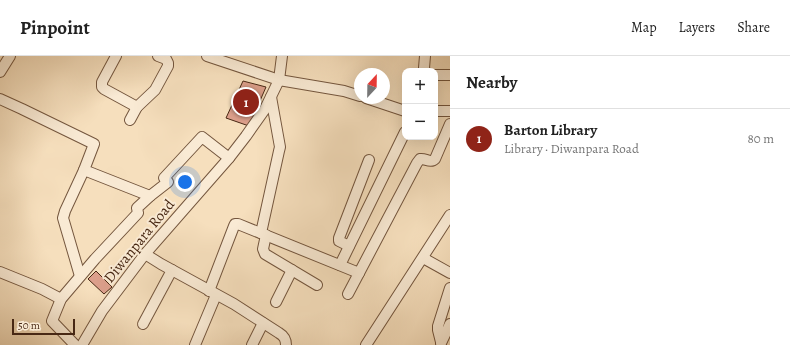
<!DOCTYPE html>
<meta charset="utf-8">
<style>
:root{--surface:#fff;--page:#f6f6f6;--text:#222;--muted:#767676;--line:#e0e0e0;--accent:#8f2418}
body{margin:0;font-family:Alegreya,serif;background:var(--page);color:var(--text)}
.controls{position:absolute;right:12px;top:12px;display:grid;overflow:hidden;border-radius:8px;box-shadow:0 4px 16px #0002}
.controls button{width:36px;height:36px;display:grid;place-items:center;padding:0;border:0;border-bottom:1px solid var(--line);background:var(--surface);color:var(--text);font:20px sans-serif}
.compass{position:absolute;left:354px;top:12px;width:36px;height:36px;border-radius:50%;background:var(--surface);box-shadow:0 4px 16px #0002;rotate:22deg}
.scale{position:absolute;left:12px;bottom:10px;width:63px;box-sizing:border-box;padding-left:4px;border:2px solid #482814;border-top:0;font-size:11px;line-height:14px;white-space:nowrap;color:#482814;-webkit-text-stroke:3px #f9ead4;paint-order:stroke}
.you{position:absolute;left:185px;top:126px;width:14px;height:14px;margin:-10px;border:3px solid #fff;border-radius:50%;background:#1a73e8;box-shadow:0 0 0 6px #1a73e833}
.badge{display:grid;place-items:center;width:26px;height:26px;border-radius:50%;background:var(--accent);color:#fff;font-size:13px;font-weight:700}
.pin{position:absolute;translate:-50% -50%;border:2px solid #fff;box-shadow:0 1px 4px #0006}
.list{margin:0;padding:0;list-style:none}
h2{display:flex;justify-content:space-between;align-items:center;height:52px;margin:0;padding:0 16px;font-size:17px}
h2 small{font-size:13px;font-weight:400;color:var(--muted)}
.list li{display:grid;grid-template-columns:26px 1fr auto;gap:12px;align-items:center;box-sizing:border-box;height:60px;padding:0 16px;border-top:1px solid var(--line)}
.list b{display:block;font-size:15px;white-space:nowrap}
.list p{margin:0;font-size:13px;white-space:nowrap;color:var(--muted)}
.list em{font-size:13px;font-style:normal;color:var(--muted)}
.map{position:relative;flex:none;width:450px;height:289px;overflow:hidden}
header{display:flex;align-items:center;gap:24px;box-sizing:border-box;height:56px;padding:0 20px;background:var(--surface);border-bottom:1px solid var(--line)}
header strong{font-size:19px}
nav{display:flex;gap:22px;margin-inline-start:auto;font-size:14px}
main{display:flex}
aside{flex:1;background:var(--surface)}
.map>svg:first-child{display:block}
.building{fill:#dc9f8b;stroke:#482814}
.lines{fill:none;stroke-linecap:round;stroke-linejoin:round}
.minor-casing{stroke:#74563e;stroke-width:12}
.minor{stroke:#f9ead4;stroke-width:10}
.labels{text-anchor:middle;stroke-width:4;stroke-linejoin:round;paint-order:stroke}
.street-label{font-size:15px;fill:#482814;stroke:#f9ead4}
</style>
<header>
<strong>Pinpoint</strong>
<nav><a>Map</a><a>Layers</a><a>Share</a></nav>
</header>
<main>
<div class="map">
<svg width="450" height="289" viewBox="0 0 450 289">
<rect width="100%" height="100%" fill="#f6dfbd"/>
<filter id="stains"><feTurbulence type="fractalNoise" baseFrequency=".005" numOctaves="4"/><feColorMatrix values="0 0 0 0 .2 0 0 0 0 .09 0 0 0 0 .02 0 0 0 .5 -.17"/></filter>
<radialGradient id="worn" r=".72"><stop offset=".6" stop-color="#630" stop-opacity="0"/><stop offset="1" stop-color="#630" stop-opacity=".3"/></radialGradient>
<g class="building">
<path d="M 243,25 L 266,31 L 249,70 L 226,62 Z"/>
<path d="M 96,215 L 112,231 L 104,238 L 88,223 Z"/>
</g>
<g class="lines">
<defs>
<g id="minor">
<path d="M 116,0 L 102,26 L 102,31 L 104,33 L 137,51"/>
<path d="M 207,0 L 279,24 L 344,35 L 360,40"/>
<path d="M 425,0 L 424,12 L 425,15"/>
<path d="M 0,16 L 10,0"/>
<path d="M 435,19 L 450,19"/>
<path d="M 366,42 L 405,55"/>
<path d="M 0,43 L 22,53 L 94,88 L 84,114 L 150,140"/>
<path d="M 435,55 L 450,55"/>
<path d="M 130,64 L 137,51 L 155,34 L 168,10 L 168,7 L 166,3 L 158,0"/>
<path d="M 261,177 L 279,95 L 280,91 L 271,41"/>
<path d="M 266,179 L 263,193 L 265,198 L 317,229"/>
<path d="M 349,190 L 339,185 L 339,182 L 369,104"/>
<path d="M 145,198 L 161,208 L 234,248 L 279,277 C 284,280 286,283 286,289"/>
<path d="M 423,202 L 450,217"/>
<path d="M 340,209 L 405,76"/>
<path d="M 0,216 L 42,233 L 61,243"/>
<path d="M 80,220 L 63,162 L 65,155 L 84,114"/>
<path d="M 209,235 L 234,170 L 235,168 L 238,168 L 359,217"/>
<path d="M 348,238 L 417,107 L 420,103 C 426,102 430,108 435,103 L 450,68"/>
<path d="M 276,246 L 292,214"/>
<path d="M 143,268 L 172,214"/>
<path d="M 441,286 L 438,274 L 438,270 L 450,232"/>
<path d="M 441,287 L 450,268"/>
<path d="M 75,289 L 52,265 L 61,243 L 95,203 L 138,157 L 137,152 L 150,140 L 168,126 L 164,122 L 202,81 L 229,102"/>
<path d="M 82,289 L 102,255 L 145,198 L 229,102 L 246,80 L 265,53 L 279,24 L 282,0"/>
<path d="M 195,289 L 216,239"/>
<path d="M 252,289 L 263,267"/>
<path d="M 366,289 L 450,159"/>
</g>
</defs>
<use href="#minor" class="minor-casing"/>
<use href="#minor" class="minor"/>
</g>
<g class="labels">
<g class="street-label">
<text transform="translate(139 185) rotate(-51)" y="5">Diwanpara Road</text>
</g>
</g>
<rect width="100%" height="100%" filter="url(#stains)"/>
<rect width="100%" height="100%" fill="url(#worn)"/>
</svg>
<div class="controls">
<button>+</button>
<button>−</button>
</div>
<svg class="compass" viewBox="-18 -18 36 36"><path d="M0-13l5 13h-10z" fill="#e53935"/><path d="M0 13l5-13h-10z" fill="#767676"/></svg>
<div class="scale">50 m</div>
<div class="you"></div>
<div class="pin badge" style="left:246px;top:46px">1</div>
</div>
<aside>
<h2>Nearby<small></small></h2>
<ul class="list">
<li><span class="badge">1</span><div><b>Barton Library</b><p>Library · Diwanpara Road</p></div><em>80 m</em></li>
</ul>
</aside>
</main>
